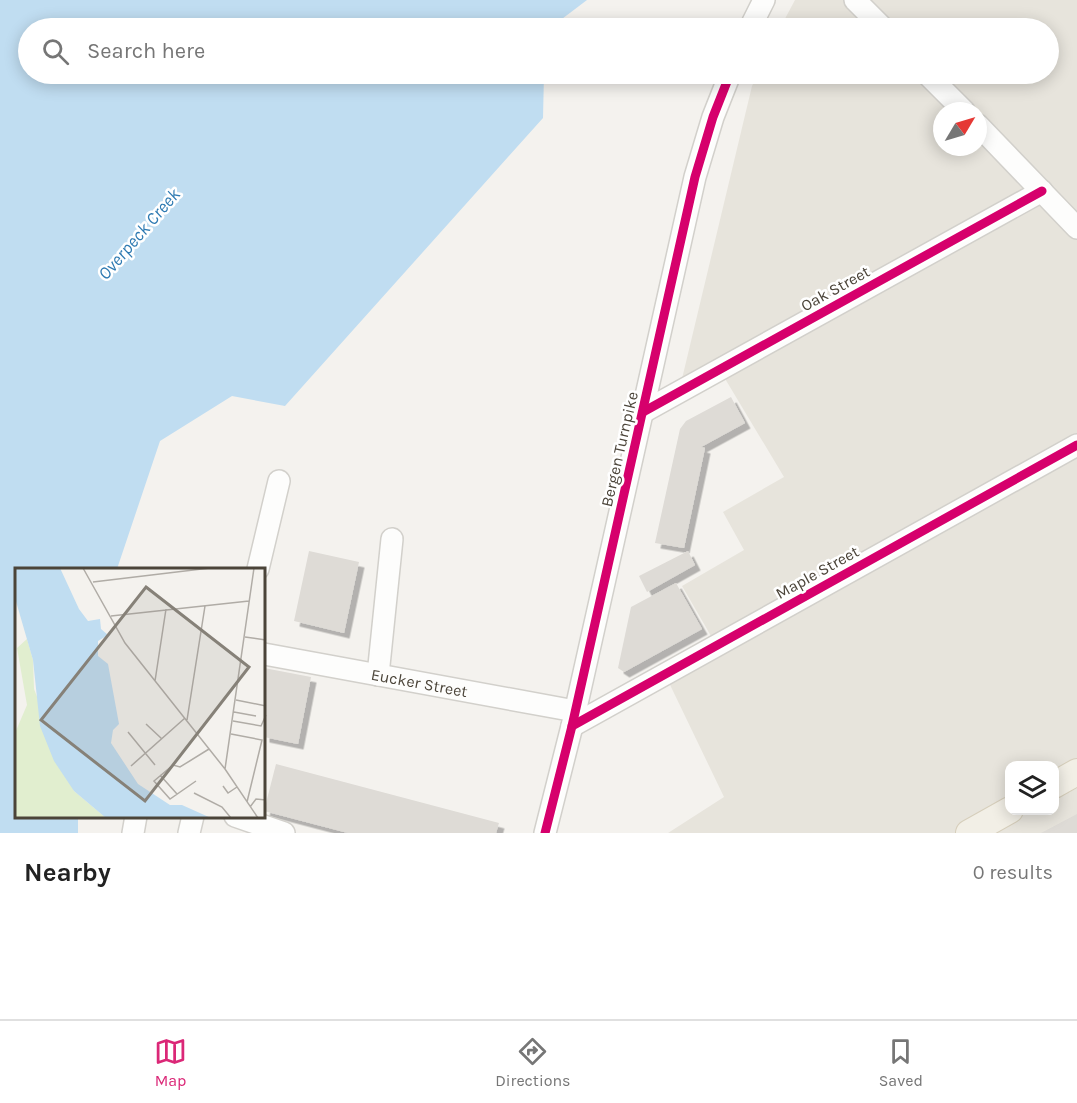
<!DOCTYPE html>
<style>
:root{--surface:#fff;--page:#f2f2f2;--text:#222;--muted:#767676;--line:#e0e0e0;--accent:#db2777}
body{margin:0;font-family:Karla,sans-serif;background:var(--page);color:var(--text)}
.controls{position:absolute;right:18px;bottom:18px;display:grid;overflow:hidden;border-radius:12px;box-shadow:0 3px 15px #0003}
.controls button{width:54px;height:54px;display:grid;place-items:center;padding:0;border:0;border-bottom:2px solid var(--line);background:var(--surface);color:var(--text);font:30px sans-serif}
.compass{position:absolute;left:933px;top:102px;width:54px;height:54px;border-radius:50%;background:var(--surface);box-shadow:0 3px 15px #0003;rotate:52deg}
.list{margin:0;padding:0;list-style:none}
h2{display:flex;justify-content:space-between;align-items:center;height:78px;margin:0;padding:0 24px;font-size:26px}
h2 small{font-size:20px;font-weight:400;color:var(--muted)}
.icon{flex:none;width:33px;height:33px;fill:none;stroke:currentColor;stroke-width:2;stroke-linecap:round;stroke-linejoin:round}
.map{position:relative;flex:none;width:1077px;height:833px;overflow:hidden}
.search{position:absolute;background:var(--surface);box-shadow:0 3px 15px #0003;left:18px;right:18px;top:18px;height:66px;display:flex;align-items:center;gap:15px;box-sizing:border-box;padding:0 21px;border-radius:33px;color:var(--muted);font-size:22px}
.sheet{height:186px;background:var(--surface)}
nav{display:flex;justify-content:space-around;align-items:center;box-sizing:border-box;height:84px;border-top:2px solid var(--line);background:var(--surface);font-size:16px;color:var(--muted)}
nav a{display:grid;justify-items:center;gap:3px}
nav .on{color:var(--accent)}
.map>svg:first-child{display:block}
.residential{fill:#e7e4dc;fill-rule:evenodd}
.water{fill:#c0ddf1}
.building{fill:#dedbd6;filter:url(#shadow)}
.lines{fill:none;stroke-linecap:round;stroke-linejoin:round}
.minor-casing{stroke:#d2d0cb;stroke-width:24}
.major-casing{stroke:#d6cebb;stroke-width:28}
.minor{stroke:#fdfdfc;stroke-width:21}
.major{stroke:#f2efe6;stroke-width:26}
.cycleway-casing{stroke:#fff;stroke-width:13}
.cycleway{stroke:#d6006c;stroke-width:9}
.labels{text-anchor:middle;stroke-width:5;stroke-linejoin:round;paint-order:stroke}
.street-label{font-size:16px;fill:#4b4439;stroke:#fff}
.water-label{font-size:18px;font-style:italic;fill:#2e7ab2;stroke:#fff}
.inset-road{fill:none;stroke:#b0aca6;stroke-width:1.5}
.view{fill:#868178;fill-opacity:0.15;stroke:#868178;stroke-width:3}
.inset-edge{fill:none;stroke:#4b4439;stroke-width:3}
</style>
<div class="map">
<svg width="1077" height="833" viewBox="0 0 1077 833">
<defs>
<filter id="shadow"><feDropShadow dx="5.5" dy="5.5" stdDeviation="0" flood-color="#0004"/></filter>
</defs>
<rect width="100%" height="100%" fill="#f4f2ee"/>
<path class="residential" d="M 795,0 L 1077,0 L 1077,833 L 668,833 L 724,797 L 660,664 L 711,636 L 682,586 L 744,550 L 723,512 L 784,477 L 718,367 L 681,383 L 752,86 L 758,74 L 1048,74 L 1048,28 L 780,28 ZM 942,111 L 978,111 L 978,147 L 942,147 ZM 1010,766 L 1054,766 L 1054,810 L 1010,810 Z"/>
<path class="water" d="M 0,0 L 587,0 L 550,28 L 28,28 L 28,74 L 544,74 L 543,118 L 285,406 L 232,396 L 160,441 L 117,569 L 16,569 L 16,816 L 78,817 L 78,833 L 0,833 Z"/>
<g class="building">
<path d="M 731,397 L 745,423 L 701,447 L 705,448 L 684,548 L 655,543 L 680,429 L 686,421 Z"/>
<path d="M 309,551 L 359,562 L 344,633 L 294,621 Z"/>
<path d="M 688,551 L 695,565 L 647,592 L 639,576 Z"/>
<path d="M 676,583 L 702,629 L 624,672 L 618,668 L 631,607 Z"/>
<path d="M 264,668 L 311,677 L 298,744 L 264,737 Z"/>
<path d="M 276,764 L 499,823 L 496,833 L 348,833 L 264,811 Z"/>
<path d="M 1077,814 L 1077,833 L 1041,833 Z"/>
</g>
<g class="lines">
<defs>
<g id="minor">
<path d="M 855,0 L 883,28"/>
<path d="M 750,28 L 764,0"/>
<path d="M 927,74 L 964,111"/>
<path d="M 978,125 L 1077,228"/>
<path d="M 643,412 L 1042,191"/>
<path d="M 258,569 L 279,481"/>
<path id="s1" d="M 264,654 L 575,711"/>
<path d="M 378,675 L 392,539"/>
<path d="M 572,726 L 1077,445"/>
<path d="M 235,816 L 284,833"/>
<path d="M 133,833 L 136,816"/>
<path d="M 189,833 L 193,816"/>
<path d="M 545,833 L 572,726 L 695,177 L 713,117 L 730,74"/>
</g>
<g id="major">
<path d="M 1054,785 L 1077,772"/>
<path d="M 969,833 L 1010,810"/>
</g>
</defs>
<use href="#minor" class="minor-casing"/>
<use href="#major" class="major-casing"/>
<use href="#minor" class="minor"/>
<use href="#major" class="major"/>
<defs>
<g id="cycleway">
<path d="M 643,412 L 1042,191"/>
<path d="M 572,726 L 1077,445"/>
<path d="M 545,833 L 572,726 L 695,177 L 713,117 L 730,74"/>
</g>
</defs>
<use href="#cycleway" class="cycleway-casing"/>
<use href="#cycleway" class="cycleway"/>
</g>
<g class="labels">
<g class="street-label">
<text transform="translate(835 288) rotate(-29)" y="6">Oak Street</text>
<text transform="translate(619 449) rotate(-77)" y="6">Bergen Turnpike</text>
<text transform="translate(817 572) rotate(-29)" y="6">Maple Street</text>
<text dy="6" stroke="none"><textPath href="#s1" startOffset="158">Eucker Street</textPath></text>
</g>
<g class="water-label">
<text transform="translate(139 234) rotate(-49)" y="6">Overpeck Creek</text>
</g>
</g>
<g transform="translate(15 568)">
<rect width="250" height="250" fill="#f4f2ee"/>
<path d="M 12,71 L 18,92 L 19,121 L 59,223 L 91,250 L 0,250 L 0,165 L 12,137 L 2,80 Z" fill="#e1eecf"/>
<path d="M 0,0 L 45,0 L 64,41 L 73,53 L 85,51 L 86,61 L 93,67 L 83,73 L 83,88 L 93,96 L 104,156 L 98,162 L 96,175 L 123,216 L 155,237 L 167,237 L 196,250 L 91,250 L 59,223 L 39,193 L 25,158 L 18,92 L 0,30 Z" fill="#c0ddf1"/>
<path class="inset-road" d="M 68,0 L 110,75 L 210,201M 239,0 L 210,201 L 243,250M 78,14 L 195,0M 96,48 L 234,33M 230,69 L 251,72M 140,113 L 151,41M 221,132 L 251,138M 219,144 L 241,148M 172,152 L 190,38M 218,153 L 246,158 L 251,147M 131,156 L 147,171M 113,164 L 140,197M 216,166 L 247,172 L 232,234M 116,198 L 170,150M 145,207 L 162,226M 181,213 L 155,231 L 139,213 L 158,197 L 165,199 L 194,181M 208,218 L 213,225 L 222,219M 179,225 L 207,239 L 216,250M 235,239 L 241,231 L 251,232"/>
<path class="view" d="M 131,19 L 234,99 L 130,233 L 26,152 Z"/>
<rect width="250" height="250" class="inset-edge"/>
</g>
</svg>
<div class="controls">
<button><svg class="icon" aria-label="layers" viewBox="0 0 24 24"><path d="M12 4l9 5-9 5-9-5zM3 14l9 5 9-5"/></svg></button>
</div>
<svg class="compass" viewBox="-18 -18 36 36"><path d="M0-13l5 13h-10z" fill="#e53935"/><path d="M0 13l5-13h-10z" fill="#767676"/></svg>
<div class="search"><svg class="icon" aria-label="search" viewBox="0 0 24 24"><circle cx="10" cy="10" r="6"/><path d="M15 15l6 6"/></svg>Search here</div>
</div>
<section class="sheet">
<h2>Nearby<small>0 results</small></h2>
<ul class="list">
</ul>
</section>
<nav>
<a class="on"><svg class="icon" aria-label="map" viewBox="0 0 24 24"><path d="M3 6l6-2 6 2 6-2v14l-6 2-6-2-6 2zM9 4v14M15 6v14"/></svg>Map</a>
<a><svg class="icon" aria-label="directions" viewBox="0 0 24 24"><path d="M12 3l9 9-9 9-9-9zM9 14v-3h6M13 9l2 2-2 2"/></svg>Directions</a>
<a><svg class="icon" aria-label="saved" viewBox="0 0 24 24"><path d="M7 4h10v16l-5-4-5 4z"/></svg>Saved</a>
</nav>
